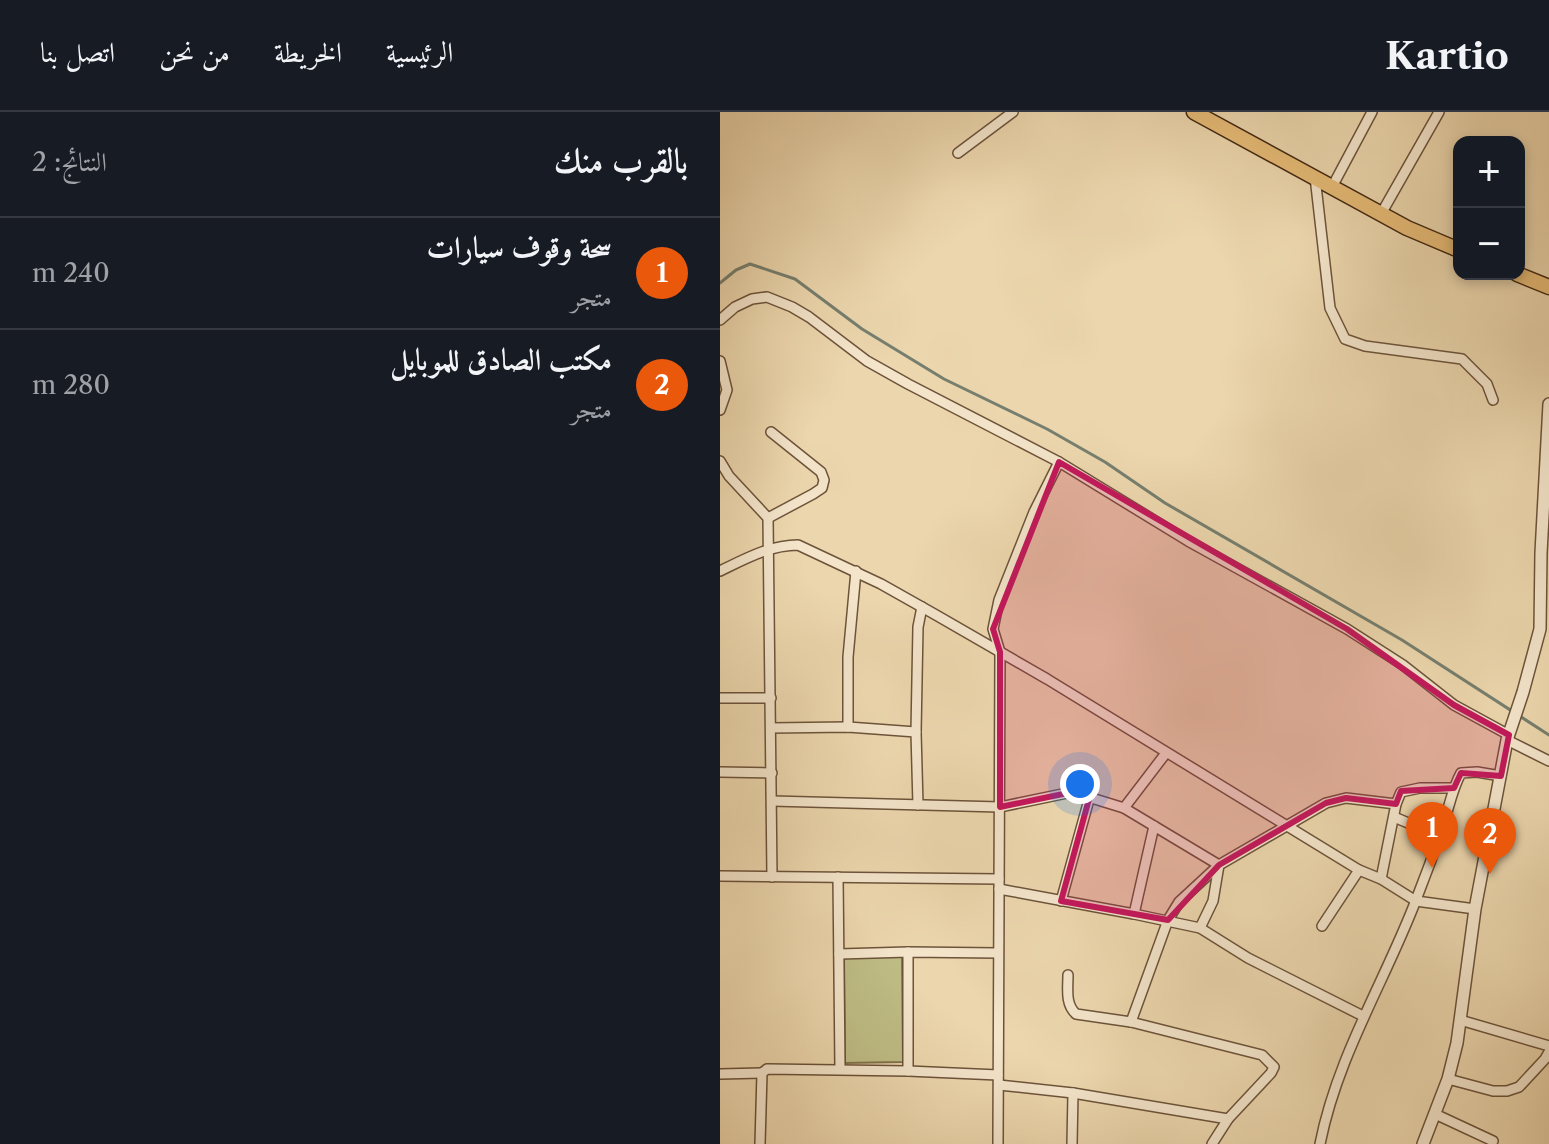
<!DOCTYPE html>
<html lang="ar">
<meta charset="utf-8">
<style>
:root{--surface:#171b24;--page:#242831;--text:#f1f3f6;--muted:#9ea1a6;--line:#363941;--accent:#ea580c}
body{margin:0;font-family:"Libre Caslon Text",Amiri,serif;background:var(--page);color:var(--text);direction:rtl}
.controls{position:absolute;right:24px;top:24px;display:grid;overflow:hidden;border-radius:16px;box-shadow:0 4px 12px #0003}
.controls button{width:72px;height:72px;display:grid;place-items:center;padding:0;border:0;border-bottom:2px solid var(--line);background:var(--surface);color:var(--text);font:40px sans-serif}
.you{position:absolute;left:360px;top:672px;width:28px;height:28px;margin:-20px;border:6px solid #fff;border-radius:50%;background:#1a73e8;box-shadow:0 0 0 12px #1a73e833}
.badge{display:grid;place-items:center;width:52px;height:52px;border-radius:50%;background:var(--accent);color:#fff;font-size:26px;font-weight:700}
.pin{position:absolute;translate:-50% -66px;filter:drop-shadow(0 2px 4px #0008)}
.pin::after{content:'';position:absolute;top:42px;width:28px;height:24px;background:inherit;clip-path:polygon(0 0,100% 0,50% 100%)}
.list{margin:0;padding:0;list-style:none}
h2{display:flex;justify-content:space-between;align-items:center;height:104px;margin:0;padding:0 32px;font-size:34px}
h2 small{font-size:26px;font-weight:400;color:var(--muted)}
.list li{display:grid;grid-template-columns:52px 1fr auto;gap:24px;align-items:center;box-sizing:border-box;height:112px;padding:0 32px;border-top:2px solid var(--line)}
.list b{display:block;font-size:30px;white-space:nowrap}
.list p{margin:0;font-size:26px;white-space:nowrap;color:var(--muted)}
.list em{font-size:26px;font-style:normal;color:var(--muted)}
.map{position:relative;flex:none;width:829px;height:1032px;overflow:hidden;direction:ltr}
header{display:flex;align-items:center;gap:48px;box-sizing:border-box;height:112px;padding:0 40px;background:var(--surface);border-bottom:2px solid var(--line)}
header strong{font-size:38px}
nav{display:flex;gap:44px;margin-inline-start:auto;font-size:28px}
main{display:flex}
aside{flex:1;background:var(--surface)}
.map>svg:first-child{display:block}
.green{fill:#bebc85;stroke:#80724c;stroke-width:2}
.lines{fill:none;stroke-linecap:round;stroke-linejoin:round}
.stream{stroke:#767f6f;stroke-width:3}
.minor-casing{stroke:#6c533a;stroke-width:12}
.tertiary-casing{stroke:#6c533a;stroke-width:14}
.primary-casing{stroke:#412713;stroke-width:17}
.minor{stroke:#f3e4ca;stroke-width:9}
.tertiary{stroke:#f3e4ca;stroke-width:11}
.primary{stroke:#e6bb76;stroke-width:14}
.marked{fill:#c2185b;fill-opacity:0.2;stroke:#c2185b;stroke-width:6;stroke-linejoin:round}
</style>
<header>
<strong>Kartio</strong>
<nav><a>الرئيسية</a><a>الخريطة</a><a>من نحن</a><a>اتصل بنا</a></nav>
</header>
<main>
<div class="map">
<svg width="829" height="1032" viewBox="0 0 829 1032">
<rect width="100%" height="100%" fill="#ecd6ad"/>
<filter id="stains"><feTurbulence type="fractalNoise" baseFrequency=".0025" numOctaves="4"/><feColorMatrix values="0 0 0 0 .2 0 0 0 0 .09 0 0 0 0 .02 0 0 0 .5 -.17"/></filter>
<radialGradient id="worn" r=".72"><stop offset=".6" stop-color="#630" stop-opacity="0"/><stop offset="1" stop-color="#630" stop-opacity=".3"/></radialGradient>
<path class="green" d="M 124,845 L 182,845 L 183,950 L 125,951 Z"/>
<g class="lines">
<path class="stream" d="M 0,171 L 16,158 L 30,152 L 75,167 L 142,217 L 224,267 L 327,317 L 385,350 L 445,391 L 682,528 L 829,623"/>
<defs>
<g id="minor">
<path d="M 238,41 L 293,0"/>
<path d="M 595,65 L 610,196 L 625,227 L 645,234 L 742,247 L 767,272 L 773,288"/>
<path d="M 612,75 L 652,0"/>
<path d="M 661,102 L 719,0"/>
<path d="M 0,208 L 15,195 L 32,187 L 47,185 L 72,195 L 89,205 L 147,249 L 188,272 L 339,350 L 468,429 L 627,517 L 683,553 L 734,593 L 789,623"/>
<path d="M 0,249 L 7,278 L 0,298"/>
<path d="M 0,349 L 9,364 L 48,406 L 52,765"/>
<path d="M 48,406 L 93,382 L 102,376 L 104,368 L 101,360 L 51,320"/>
<path d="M 0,459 C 25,447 50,433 78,433 L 161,472 L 216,503 L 327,567 L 639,758 L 661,767 L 696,789 L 755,797"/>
<path d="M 0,586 L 51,586"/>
<path d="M 128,615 L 128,545 L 136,459"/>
<path d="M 51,616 L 128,615 L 196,620 L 198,693"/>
<path d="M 196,620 L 198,515 L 202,495"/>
<path d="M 787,628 L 829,649"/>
<path d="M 0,660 L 52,661"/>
<path d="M 52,689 L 280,695 L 352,680 L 404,696 L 499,753 L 493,789 L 480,816"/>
<path d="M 404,696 L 446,641"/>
<path d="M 674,705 L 719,724"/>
<path d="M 0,764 L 279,767"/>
<path d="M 118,765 L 120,957"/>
<path d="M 661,767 L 676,692 L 681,680 L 700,676 L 734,676"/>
<path d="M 279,777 L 414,802 L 480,816 L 528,846 L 643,904"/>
<path d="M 341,789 L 370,684"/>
<path d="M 414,802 L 434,714"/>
<path d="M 602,814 L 639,758"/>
<path d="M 188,840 L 188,959"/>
<path d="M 119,842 L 188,840 L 278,841"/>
<path d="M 348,863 C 348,877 345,892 356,902 L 411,910 L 542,943 L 554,955 L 551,961 L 508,1007 L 492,1032"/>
<path d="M 740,908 L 829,934"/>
<path d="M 411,910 L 448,808 L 459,790 L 499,753 L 606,691 L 626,686 L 676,692"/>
<path d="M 0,962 L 42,961"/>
<path d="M 728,967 L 773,979 L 787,979 L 799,975 L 825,947 L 829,940"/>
<path d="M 279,973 L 353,981 L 508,1007"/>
<path d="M 715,1002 L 773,1029"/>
<path d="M 40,1032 L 42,961 L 47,957 L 188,959 L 278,963"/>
<path d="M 278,1032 L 280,540 L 273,517 L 279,488 L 314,400 L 339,350"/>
<path d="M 352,1032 L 353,981"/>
<path d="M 600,1032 C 617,945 665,869 696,788 C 706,763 715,738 723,713 C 729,696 732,677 741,661 L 757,660 L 781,664"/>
</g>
<path id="tertiary" d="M 703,1032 L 728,967 L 737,931 L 755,797 L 787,628 L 803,580 L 820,517 L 821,441 L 829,292"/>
<g id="primary">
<path d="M 474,0 L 687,116 L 739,138"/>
<path d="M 797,162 L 829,175"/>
</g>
</defs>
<use href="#minor" class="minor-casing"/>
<use href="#tertiary" class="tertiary-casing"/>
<use href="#primary" class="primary-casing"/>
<use href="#minor" class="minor"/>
<use href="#tertiary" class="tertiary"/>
<use href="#primary" class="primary"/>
</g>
<path class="marked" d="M 339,350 L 627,517 L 734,593 L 789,623 L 781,664 L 741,661 L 734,676 L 681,679 L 676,692 L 626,686 L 606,691 L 499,753 L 448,808 L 341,789 L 372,676 L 280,695 L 280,540 L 273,517 Z"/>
<rect width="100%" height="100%" filter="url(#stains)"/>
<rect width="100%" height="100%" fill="url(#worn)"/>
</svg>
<div class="controls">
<button>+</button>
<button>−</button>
</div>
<div class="you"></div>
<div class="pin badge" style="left:712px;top:756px">1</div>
<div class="pin badge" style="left:770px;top:762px">2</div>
</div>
<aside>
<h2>بالقرب منك<small>النتائج: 2</small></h2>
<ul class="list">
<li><span class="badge">1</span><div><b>سحة وقوف سيارات</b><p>متجر</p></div><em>240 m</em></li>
<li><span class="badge">2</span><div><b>مكتب الصادق للموبايل</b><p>متجر</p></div><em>280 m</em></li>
</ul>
</aside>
</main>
